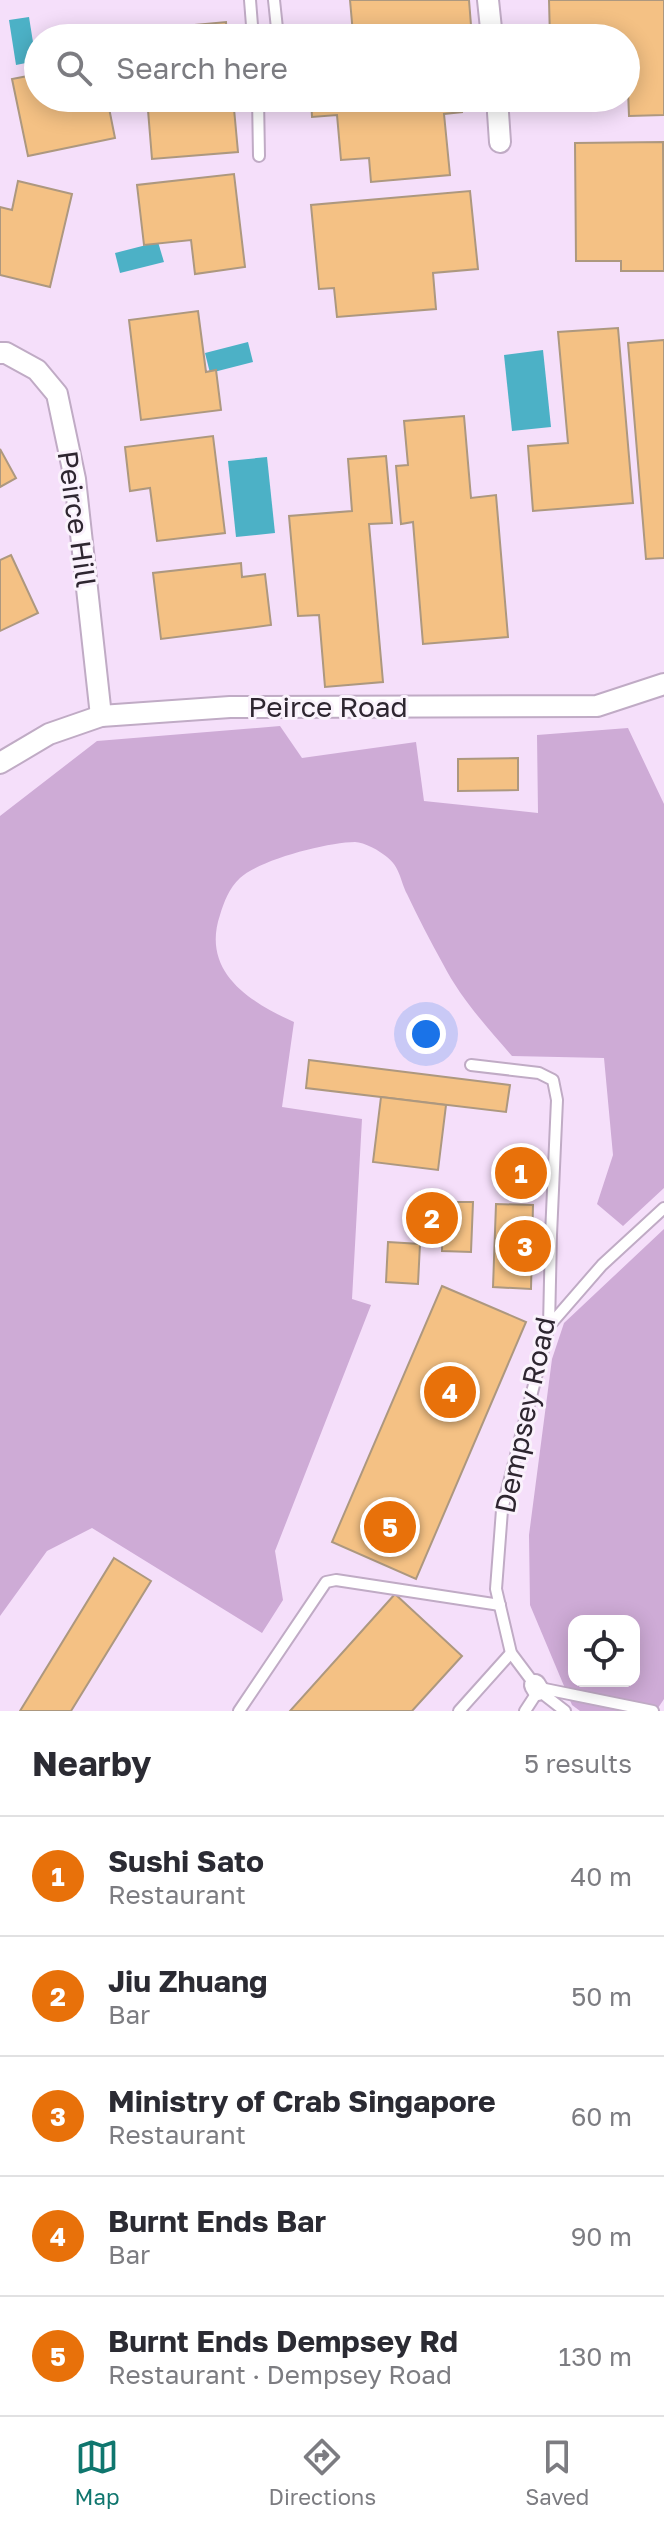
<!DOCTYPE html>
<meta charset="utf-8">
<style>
:root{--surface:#fff;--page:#f7f7f7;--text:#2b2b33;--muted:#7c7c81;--line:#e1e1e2;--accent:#0f766e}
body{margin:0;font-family:"Golos Text",sans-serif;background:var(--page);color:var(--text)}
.controls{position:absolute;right:24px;bottom:24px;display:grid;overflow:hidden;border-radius:16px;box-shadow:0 4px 20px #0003}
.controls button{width:72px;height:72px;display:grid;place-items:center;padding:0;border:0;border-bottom:2px solid var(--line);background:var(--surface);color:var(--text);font:40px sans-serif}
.you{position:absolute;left:426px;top:1034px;width:28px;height:28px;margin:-20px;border:6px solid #fff;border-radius:50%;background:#1a73e8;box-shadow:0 0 0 12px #1a73e833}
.badge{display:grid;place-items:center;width:52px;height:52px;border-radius:50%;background:var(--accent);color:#fff;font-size:26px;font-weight:700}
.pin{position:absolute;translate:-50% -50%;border:4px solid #fff;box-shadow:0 2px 8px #0006}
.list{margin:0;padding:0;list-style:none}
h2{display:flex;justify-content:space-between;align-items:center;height:104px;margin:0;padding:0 32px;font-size:34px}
h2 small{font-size:26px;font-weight:400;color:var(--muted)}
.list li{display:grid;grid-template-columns:52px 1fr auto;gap:24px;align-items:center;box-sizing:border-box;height:120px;padding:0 32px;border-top:2px solid var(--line)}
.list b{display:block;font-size:30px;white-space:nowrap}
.list p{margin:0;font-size:26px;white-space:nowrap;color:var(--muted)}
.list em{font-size:26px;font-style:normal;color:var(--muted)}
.icon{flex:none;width:44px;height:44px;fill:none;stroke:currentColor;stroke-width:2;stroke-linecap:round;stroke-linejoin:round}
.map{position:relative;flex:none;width:664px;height:1711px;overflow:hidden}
.search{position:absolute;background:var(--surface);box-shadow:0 4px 20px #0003;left:24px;right:24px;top:24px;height:88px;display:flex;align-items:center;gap:20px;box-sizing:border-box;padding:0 28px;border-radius:44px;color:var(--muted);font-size:30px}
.sheet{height:704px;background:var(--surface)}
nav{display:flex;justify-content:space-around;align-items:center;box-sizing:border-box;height:112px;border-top:2px solid var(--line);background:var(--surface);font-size:22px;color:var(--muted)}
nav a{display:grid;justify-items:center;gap:4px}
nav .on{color:var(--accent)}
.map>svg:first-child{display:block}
.green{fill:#ceabd6;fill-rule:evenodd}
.water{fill:#4cb1c6}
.building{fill:#f4c184;stroke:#ad987f;stroke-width:2}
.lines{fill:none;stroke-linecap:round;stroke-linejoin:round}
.service-casing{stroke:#c0abc5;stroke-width:14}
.minor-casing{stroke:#c0abc5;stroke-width:24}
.service{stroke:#fff;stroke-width:10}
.minor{stroke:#fff;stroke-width:20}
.labels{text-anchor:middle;stroke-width:6;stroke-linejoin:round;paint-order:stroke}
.street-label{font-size:28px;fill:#2e2630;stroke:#faf2fc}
</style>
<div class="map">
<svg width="664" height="1711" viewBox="0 0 664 1711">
<rect width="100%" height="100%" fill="#f5dffa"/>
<g class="green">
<path d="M 280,726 L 302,758 L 416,742 L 424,801 L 538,813 L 537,735 L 628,728 L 664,804 L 664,1188 L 623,1226 L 597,1204 L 613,1155 L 604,1058 L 512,1056 C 487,1027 461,999 443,964 C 430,941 418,917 407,894 C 400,880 400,867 387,857 C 380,851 364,842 355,842 C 328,842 259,860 240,878 C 229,888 224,902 220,915 C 201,971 249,1002 294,1022 L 282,1107 L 362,1119 L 352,1299 L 371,1305 L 275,1551 L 283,1600 L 262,1633 L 92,1528 L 47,1551 L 0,1616 L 0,816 L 97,741 Z"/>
<path d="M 664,1229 L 664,1699 L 656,1711 L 580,1711 L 572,1705 L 530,1605 L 529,1535 L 552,1359 L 564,1323 ZM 574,1621 L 634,1621 L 634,1681 L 574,1681 Z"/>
</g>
<g class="water">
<path d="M 29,17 L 36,61 L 16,65 L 9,20 Z"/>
<path d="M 158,242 L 164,262 L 120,273 L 115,253 Z"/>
<path d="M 248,342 L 253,362 L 210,373 L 205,353 Z"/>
<path d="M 543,350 L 551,427 L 512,431 L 504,355 Z"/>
<path d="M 267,457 L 275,533 L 236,537 L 228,461 Z"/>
</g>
<g class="building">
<path d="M 350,0 L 469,0 L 472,38 L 305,38 L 353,34 Z"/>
<path d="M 549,0 L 664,0 L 664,115 L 629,116 L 626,38 L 550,38 Z"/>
<path d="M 226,22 L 227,38 L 142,38 L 141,30 Z"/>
<path d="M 38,74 L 38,98 L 107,98 L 115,138 L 28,156 L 12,79 Z"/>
<path d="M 147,98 L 233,98 L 238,152 L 152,159 Z"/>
<path d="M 311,98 L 461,98 L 462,112 L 444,114 L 450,175 L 371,182 L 369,158 L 341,160 L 337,115 L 312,117 Z"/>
<path d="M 663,142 L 664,271 L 621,271 L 621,261 L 576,261 L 575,143 Z"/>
<path d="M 234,174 L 245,267 L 195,274 L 191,240 L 144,245 L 137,185 Z"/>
<path d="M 18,181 L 72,194 L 50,287 L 0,275 L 0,207 L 12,210 Z"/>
<path d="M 470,191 L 478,269 L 433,273 L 436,309 L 337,317 L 334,288 L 319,289 L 311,205 Z"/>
<path d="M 198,311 L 206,372 L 216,370 L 221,410 L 141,420 L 129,320 Z"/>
<path d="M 618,328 L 633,503 L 533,511 L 528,446 L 568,443 L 558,332 Z"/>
<path d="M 664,340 L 664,558 L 646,559 L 628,343 Z"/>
<path d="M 464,416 L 471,498 L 496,495 L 508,637 L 423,644 L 413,522 L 401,524 L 396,466 L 408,465 L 404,421 Z"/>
<path d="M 213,436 L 225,533 L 157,541 L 150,488 L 130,491 L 125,447 Z"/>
<path d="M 0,449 L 16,478 L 0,487 Z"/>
<path d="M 386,456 L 392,523 L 369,524 L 383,682 L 325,687 L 319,615 L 298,616 L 289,516 L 352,511 L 348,459 Z"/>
<path d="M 11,555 L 38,613 L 0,631 L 0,560 Z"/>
<path d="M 241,563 L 242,577 L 265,574 L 271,625 L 161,639 L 153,573 Z"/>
<path d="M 518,758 L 518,790 L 458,791 L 458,759 Z"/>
<path d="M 309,1060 L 510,1085 L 506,1112 L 306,1088 Z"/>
<path d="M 381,1097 L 446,1105 L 438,1170 L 373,1162 Z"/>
<path d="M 497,1157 L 531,1158 L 530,1190 L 503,1189 L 504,1171 L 496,1171 Z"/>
<path d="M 421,1191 L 444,1192 L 442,1239 L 419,1238 Z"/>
<path d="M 443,1202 L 473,1202 L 471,1252 L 442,1251 Z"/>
<path d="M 496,1204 L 533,1205 L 531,1289 L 493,1287 Z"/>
<path d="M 388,1242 L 420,1244 L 418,1284 L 386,1282 Z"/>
<path d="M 442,1286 L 526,1322 L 416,1579 L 332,1542 Z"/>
<path d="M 114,1558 L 151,1581 L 71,1711 L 20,1711 Z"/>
<path d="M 395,1594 L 462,1656 L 412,1711 L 290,1711 Z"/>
</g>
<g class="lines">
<defs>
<g id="service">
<path d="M 250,0 L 253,38"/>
<path d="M 274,0 L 278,38"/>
<path d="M 258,98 L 259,156"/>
<path d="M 471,1065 L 539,1073 L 553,1080 L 557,1100 L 551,1235 L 549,1326 L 502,1510 L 496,1589 L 511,1653 L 535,1685"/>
<path d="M 549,1326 L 602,1265 L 664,1208"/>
<path d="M 538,1690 L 565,1711"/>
<path d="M 239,1711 L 326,1582 L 336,1580 L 500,1605"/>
<path d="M 459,1711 L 511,1653"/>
<path d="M 525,1711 L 540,1688 L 653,1711"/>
</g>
<g id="minor">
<path d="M 488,0 L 492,38"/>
<path d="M 497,98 L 500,142"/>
<path d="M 0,353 L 6,353 L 37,370 L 57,394 L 75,479 L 101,716"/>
<path d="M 0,763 L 49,734 L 101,716 L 230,707 L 597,706 L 664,684"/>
<path d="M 535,1685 L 538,1690"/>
</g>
</defs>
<use href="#service" class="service-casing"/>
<use href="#minor" class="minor-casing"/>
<use href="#service" class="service"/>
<use href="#minor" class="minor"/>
</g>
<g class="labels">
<g class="street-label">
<text transform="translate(77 519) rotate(82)" y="10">Peirce Hill</text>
<text x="328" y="717">Peirce Road</text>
<text transform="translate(525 1415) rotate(-78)" y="10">Dempsey Road</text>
</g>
</g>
</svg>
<div class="controls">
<button><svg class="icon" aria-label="locate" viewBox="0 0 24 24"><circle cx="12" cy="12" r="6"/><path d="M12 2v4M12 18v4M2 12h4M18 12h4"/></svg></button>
</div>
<div class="you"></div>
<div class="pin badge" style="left:521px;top:1173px;background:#e8710a">1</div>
<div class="pin badge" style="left:432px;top:1218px;background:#e8710a">2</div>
<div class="pin badge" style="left:525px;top:1246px;background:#e8710a">3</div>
<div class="pin badge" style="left:450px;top:1392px;background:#e8710a">4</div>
<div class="pin badge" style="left:390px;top:1527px;background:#e8710a">5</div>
<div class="search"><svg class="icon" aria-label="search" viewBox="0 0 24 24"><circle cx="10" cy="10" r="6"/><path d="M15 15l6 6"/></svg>Search here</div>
</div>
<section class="sheet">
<h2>Nearby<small>5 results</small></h2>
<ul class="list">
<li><span class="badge" style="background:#e8710a">1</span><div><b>Sushi Sato</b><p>Restaurant</p></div><em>40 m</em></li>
<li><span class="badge" style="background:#e8710a">2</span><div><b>Jiu Zhuang</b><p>Bar</p></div><em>50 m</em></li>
<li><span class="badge" style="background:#e8710a">3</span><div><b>Ministry of Crab Singapore</b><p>Restaurant</p></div><em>60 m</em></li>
<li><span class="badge" style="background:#e8710a">4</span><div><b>Burnt Ends Bar</b><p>Bar</p></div><em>90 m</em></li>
<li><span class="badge" style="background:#e8710a">5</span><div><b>Burnt Ends Dempsey Rd</b><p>Restaurant · Dempsey Road</p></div><em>130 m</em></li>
</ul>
</section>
<nav>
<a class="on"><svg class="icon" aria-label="map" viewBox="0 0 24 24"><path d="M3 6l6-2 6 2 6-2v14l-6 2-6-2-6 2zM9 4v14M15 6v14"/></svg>Map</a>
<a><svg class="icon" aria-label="directions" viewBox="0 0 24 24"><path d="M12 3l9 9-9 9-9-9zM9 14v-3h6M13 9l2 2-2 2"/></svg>Directions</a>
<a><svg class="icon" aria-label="saved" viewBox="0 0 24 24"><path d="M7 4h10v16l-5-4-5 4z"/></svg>Saved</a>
</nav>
